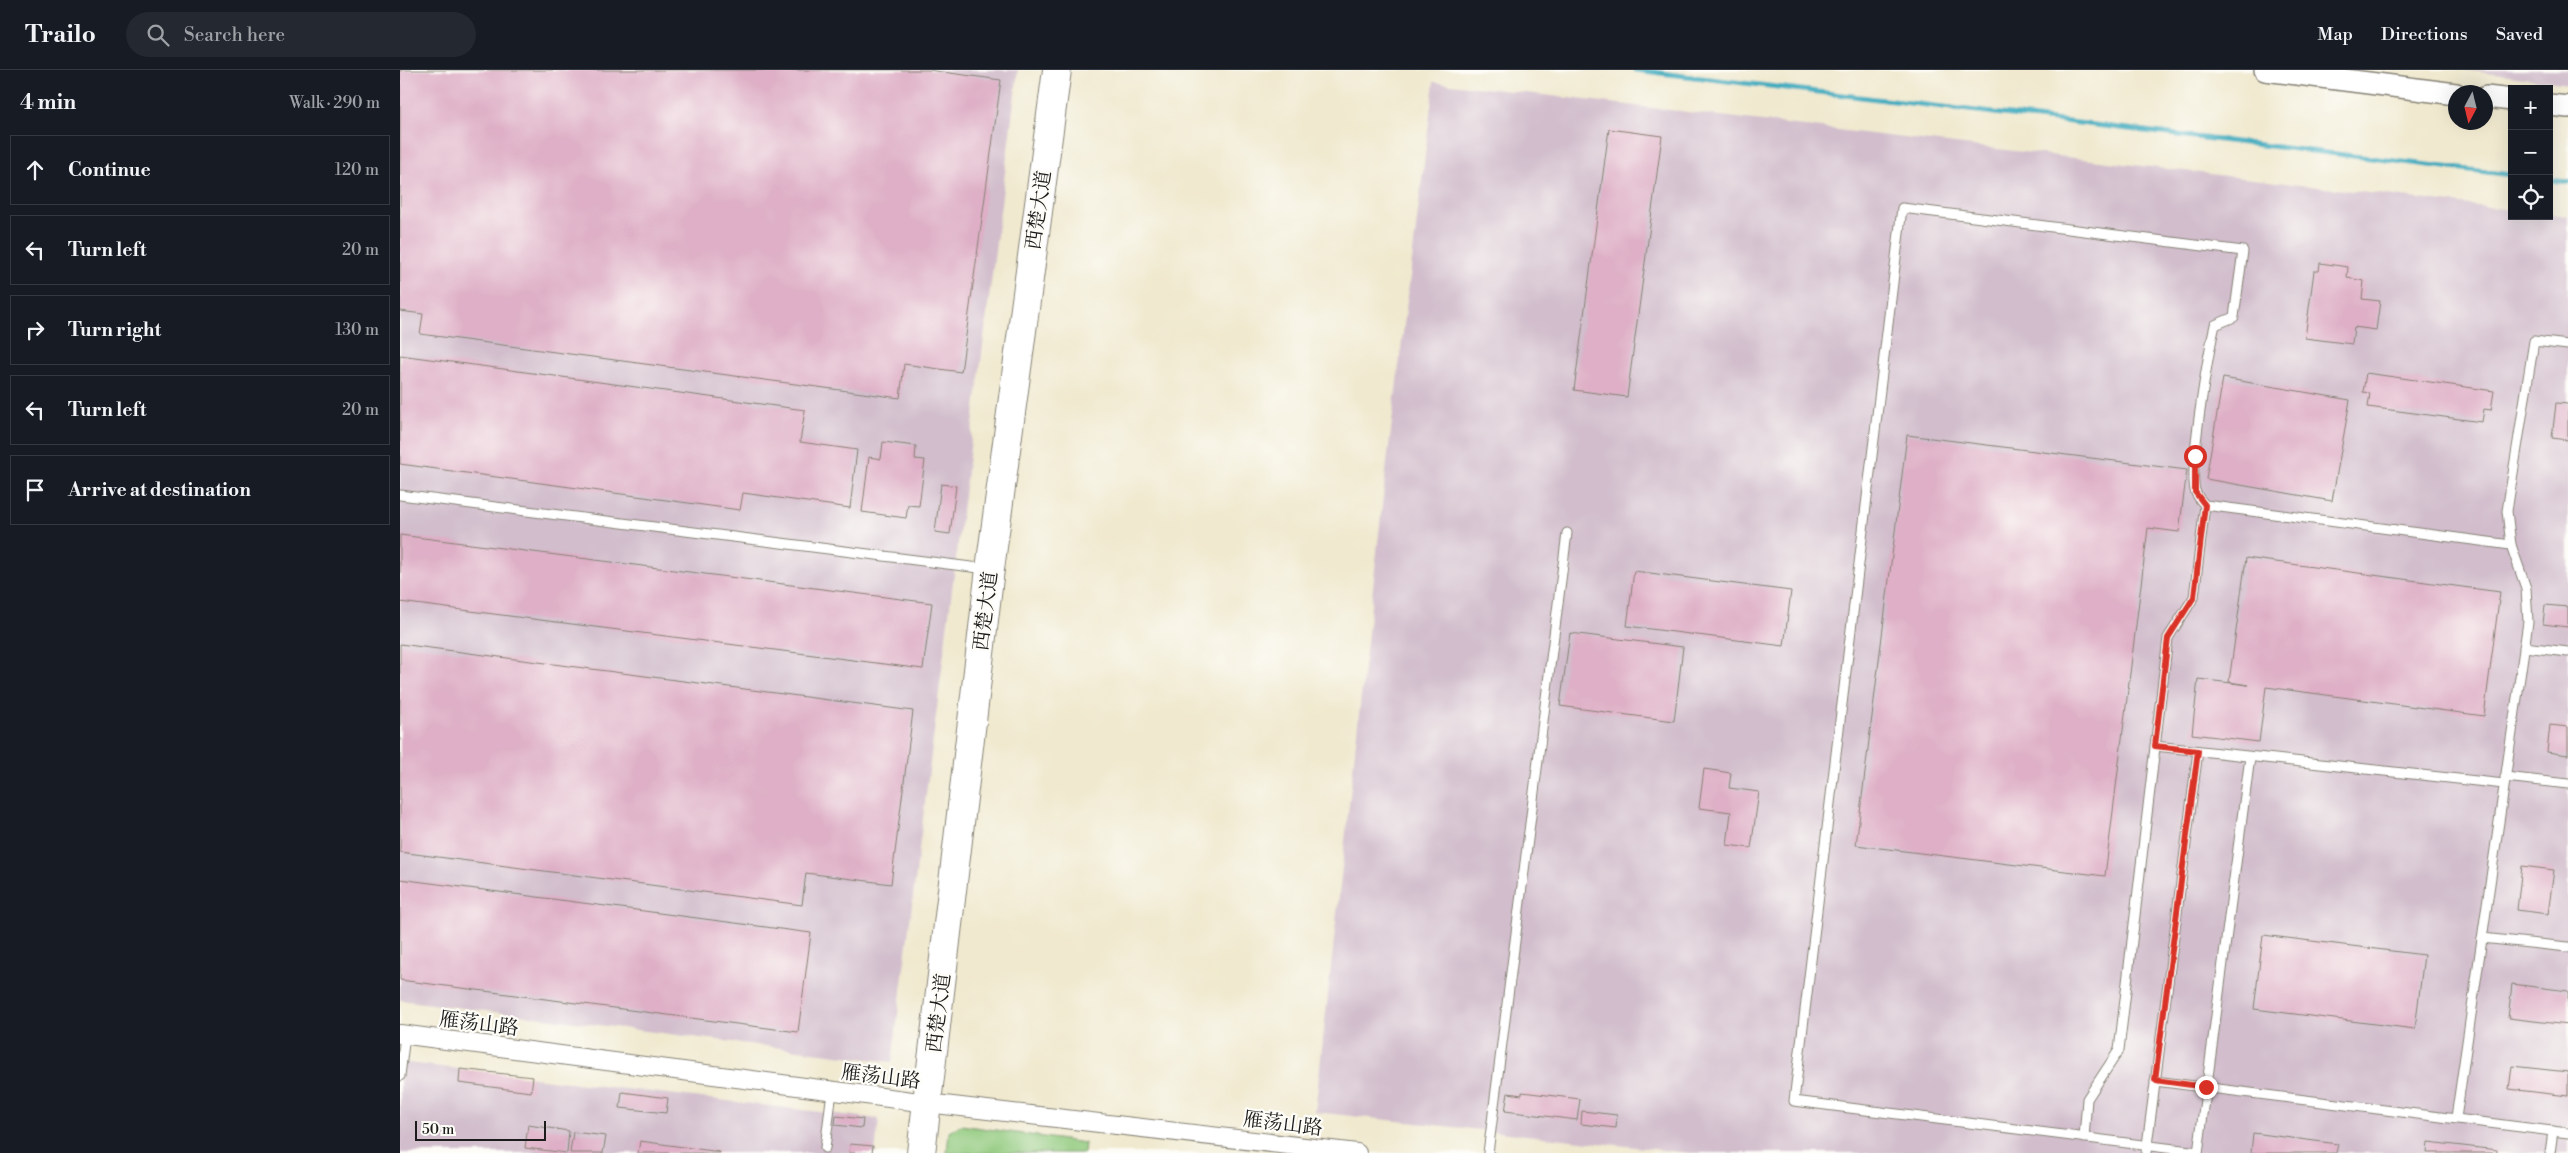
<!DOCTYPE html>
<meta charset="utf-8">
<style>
:root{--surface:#171b24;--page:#242831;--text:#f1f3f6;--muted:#9ea1a6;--line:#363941}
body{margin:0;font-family:"Libre Bodoni","Noto Serif SC",serif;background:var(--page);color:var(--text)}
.controls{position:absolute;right:15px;top:15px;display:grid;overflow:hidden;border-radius:0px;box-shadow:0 5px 20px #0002}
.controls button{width:45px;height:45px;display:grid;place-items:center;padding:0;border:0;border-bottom:1px solid var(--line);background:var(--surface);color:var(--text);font:25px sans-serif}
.compass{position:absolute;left:2048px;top:15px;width:45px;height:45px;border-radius:50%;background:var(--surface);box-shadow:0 5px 20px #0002;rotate:187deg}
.scale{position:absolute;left:15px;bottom:12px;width:131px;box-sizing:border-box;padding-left:5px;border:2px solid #1c1c1c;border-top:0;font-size:14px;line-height:18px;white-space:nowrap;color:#1c1c1c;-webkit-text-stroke:4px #fdfcf7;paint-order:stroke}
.stop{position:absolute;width:15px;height:15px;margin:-11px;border:4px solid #d93025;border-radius:50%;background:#fff}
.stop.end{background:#d93025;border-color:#fff;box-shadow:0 1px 5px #0008}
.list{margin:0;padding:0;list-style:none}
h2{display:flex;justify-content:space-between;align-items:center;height:65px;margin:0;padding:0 20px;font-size:21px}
h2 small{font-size:16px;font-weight:400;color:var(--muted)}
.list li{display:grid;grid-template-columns:32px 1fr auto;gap:15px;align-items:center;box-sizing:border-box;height:70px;margin:0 10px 10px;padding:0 10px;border:1px solid var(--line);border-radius:0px}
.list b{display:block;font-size:19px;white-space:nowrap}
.list em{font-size:16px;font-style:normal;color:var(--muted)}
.icon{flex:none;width:28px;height:28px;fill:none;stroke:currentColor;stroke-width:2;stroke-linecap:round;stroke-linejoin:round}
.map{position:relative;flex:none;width:2168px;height:1083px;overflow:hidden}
header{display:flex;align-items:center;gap:30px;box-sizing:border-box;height:70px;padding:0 25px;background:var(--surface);border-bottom:1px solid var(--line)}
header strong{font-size:24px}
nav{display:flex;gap:28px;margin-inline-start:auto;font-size:18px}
.search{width:350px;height:45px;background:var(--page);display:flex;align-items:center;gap:12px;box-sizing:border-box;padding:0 18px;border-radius:28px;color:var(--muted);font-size:19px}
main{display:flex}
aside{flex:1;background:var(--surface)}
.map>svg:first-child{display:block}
.industrial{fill:#d1bdcc}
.green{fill:#90c97d;stroke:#56724c}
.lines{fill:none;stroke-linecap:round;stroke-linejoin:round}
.stream{stroke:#3eaabe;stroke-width:5}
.building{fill:#deafc6}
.service-casing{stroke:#868276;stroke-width:11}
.minor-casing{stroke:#868276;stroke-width:20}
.tertiary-casing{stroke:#868276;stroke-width:24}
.primary-casing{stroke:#868276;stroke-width:30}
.service{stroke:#fff;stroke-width:9}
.minor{stroke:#fff;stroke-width:18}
.tertiary{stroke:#fff;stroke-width:21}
.primary{stroke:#fff;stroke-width:28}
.route{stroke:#d93025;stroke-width:6}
.labels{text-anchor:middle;stroke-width:4.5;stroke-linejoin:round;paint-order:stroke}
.street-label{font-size:20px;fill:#1c1c1c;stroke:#fdfcf7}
</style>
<header>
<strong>Trailo</strong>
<div class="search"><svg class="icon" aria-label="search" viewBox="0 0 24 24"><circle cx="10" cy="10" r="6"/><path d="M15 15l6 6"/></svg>Search here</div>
<nav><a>Map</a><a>Directions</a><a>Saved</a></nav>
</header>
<main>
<aside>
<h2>4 min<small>Walk · 290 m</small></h2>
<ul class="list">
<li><svg class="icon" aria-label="ahead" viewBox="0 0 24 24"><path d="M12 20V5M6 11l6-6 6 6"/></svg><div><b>Continue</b></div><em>120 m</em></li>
<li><svg class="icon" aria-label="left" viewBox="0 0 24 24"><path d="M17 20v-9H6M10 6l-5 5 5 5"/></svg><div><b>Turn left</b></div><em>20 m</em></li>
<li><svg class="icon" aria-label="right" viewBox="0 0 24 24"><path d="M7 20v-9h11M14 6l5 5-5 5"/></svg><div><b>Turn right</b></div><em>130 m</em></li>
<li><svg class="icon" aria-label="left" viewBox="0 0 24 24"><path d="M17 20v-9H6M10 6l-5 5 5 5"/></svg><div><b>Turn left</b></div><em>20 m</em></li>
<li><svg class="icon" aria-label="arrive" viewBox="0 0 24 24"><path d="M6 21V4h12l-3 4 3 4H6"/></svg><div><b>Arrive at destination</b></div></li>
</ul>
</aside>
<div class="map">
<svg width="2168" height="1083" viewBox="0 0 2168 1083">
<rect width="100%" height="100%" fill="#fdfcf7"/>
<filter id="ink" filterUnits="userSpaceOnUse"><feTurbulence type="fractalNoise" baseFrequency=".02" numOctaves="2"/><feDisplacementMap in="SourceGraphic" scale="10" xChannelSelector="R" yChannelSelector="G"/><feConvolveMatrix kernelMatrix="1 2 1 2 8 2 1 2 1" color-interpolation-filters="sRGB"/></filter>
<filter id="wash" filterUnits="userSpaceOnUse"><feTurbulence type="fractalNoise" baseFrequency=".0096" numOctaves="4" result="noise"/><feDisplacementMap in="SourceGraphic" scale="20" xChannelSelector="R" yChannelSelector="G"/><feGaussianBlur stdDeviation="1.12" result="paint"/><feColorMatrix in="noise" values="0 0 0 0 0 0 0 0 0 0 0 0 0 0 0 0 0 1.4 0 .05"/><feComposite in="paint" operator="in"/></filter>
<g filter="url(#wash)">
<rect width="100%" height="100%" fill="#f0e9cf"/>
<g class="industrial">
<path d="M 0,0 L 618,0 L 492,992 L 0,930 Z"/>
<path d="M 2064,0 L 2168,0 L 2168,14 Z"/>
<path d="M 1034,12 L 2112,140 L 2112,146 L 2149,146 L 2149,144 L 2168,146 L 2168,1083 L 1290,1083 L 915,1042 L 985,409 Z"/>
<path d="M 0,992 L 479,1049 L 475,1083 L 0,1083 Z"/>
</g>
<path class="green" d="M 561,1055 L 685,1073 L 684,1083 L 547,1083 L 549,1062 Z"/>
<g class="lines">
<g class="stream">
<path d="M 1235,0 L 2112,105"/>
<path d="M 2149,110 L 2168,112"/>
</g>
</g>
<g id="blocks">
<g class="building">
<path d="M 0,0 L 528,0 L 601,10 L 561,302 L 504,294 L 500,328 L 20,264 L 23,244 L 0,241 Z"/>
<path d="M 1209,59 L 1262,66 L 1227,327 L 1174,320 Z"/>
<path d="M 1920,193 L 1948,197 L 1947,208 L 1964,211 L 1962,229 L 1980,231 L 1976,260 L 1954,257 L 1952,274 L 1905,268 L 1914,201 L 1919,201 Z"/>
<path d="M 0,285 L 405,340 L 400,372 L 457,380 L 450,438 L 343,423 L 340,440 L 0,394 Z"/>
<path d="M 1966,303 L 2094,321 L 2091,340 L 2084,339 L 2082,352 L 1968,337 L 1970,323 L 1963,322 Z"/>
<path d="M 1823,308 L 1950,330 L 1932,431 L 1806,409 Z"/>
<path d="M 2156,333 L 2168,334 L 2168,370 L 2152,368 Z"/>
<path d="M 1507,365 L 1787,400 L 1779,462 L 1748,458 L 1705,806 L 1456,775 Z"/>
<path d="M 483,372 L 516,376 L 515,389 L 525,390 L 519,436 L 508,435 L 506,448 L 462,442 L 469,387 L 481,389 Z"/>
<path d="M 541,414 L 556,416 L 550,464 L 535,462 Z"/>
<path d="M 0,465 L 532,533 L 523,599 L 0,532 Z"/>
<path d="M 1846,488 L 2100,522 L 2084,646 L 1866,617 L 1859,672 L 1792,664 L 1798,609 L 1848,615 L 1829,612 Z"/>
<path d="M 1234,501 L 1391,521 L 1384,576 L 1227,556 Z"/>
<path d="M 2145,535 L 2168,537 L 2168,557 L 2143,554 Z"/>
<path d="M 1170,563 L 1283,577 L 1274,651 L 1160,636 Z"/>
<path d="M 0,574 L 513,641 L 491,814 L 406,803 L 402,835 L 0,782 Z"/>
<path d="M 2150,655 L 2168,657 L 2168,685 L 2147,682 Z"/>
<path d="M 1304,699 L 1331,703 L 1329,718 L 1359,722 L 1351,778 L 1327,775 L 1331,742 L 1299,738 Z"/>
<path d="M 2122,796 L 2154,800 L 2148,844 L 2117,840 Z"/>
<path d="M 0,809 L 411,863 L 398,962 L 0,910 Z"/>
<path d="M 1863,865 L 2024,885 L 2015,959 L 1854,939 Z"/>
<path d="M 2112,914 L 2168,921 L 2168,955 L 2108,948 Z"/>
<path d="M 2112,996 L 2168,1002 L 2168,1026 L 2109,1019 Z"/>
<path d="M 60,999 L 133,1007 L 131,1022 L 59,1013 Z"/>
<path d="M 222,1022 L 268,1028 L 266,1043 L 220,1038 Z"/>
<path d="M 1122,1022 L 1180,1029 L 1177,1050 L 1105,1041 L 1108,1023 L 1122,1025 Z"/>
<path d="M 1182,1041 L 1217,1045 L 1216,1058 L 1181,1054 Z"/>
<path d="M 436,1046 L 463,1049 L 462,1058 L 435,1055 Z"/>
<path d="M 128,1055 L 169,1061 L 167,1083 L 125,1078 Z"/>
<path d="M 173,1062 L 206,1066 L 203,1083 L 170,1083 Z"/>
<path d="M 1853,1063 L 1938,1074 L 1936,1083 L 1851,1083 Z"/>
<path d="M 240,1071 L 320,1082 L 320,1083 L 238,1083 Z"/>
<path d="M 2028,1072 L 2097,1080 L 2097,1083 L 2027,1083 Z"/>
<path d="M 450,1074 L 473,1076 L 472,1083 L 449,1083 Z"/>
</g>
</g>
</g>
<g filter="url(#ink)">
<use href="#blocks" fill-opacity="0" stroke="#868276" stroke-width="1"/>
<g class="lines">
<defs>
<g id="service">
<path d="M 0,425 L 587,499"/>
<path d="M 2124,577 L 2168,582"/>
<path d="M 1755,676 L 2104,714"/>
<path d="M 2105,707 L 2168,714"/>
<path d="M 2082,868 L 2168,877"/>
<path d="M 0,1006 L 5,965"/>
<path d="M 1755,1011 L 2168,1063"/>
<path d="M 2056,1048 L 2128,552 L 2126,518 L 2111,475 L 2107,441 L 2134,271 L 2168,275"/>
<path d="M 1684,1068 L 1687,1029 L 1719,980 L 1768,568 L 1794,527 L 1805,435"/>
<path d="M 425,1078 L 432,1021"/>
<path d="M 1798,1082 L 1394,1031 L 1502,138 L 1843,181 L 1834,247 L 1815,255 C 1809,280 1787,405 1796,423 C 1798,427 1802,432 1805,435 L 2111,475"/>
<path d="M 1088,1083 L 1167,463"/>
<path d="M 1746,1083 L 1798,681"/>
<path d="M 1798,1083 L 1850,687"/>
<path d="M 2150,1083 L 2153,1061"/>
</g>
<path id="minor" d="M 0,964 L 527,1033 L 957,1083"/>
<g id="tertiary">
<path d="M 1865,0 L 2056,24"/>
<path d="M 2086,27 L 2112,30"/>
<path d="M 2149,35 L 2168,37"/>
</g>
<path id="primary" d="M 521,1083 L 590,499 L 657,0"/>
</defs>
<use href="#service" class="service-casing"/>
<use href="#minor" class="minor-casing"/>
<use href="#tertiary" class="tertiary-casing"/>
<use href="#primary" class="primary-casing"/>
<use href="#service" class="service"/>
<use href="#minor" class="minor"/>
<use href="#tertiary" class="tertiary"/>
<use href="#primary" class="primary"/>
</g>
</g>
<g class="lines" filter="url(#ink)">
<path class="route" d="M 1795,386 L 1795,422 L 1805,435 L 1794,527 L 1768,568 L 1755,676 L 1798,681 L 1755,1010 L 1806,1017"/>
</g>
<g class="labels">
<g class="street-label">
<text transform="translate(638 140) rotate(-82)" y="7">西楚大道</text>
<text transform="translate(585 541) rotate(-83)" y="7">西楚大道</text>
<text transform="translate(538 943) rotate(-83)" y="7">西楚大道</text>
<text transform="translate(79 953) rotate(7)" y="7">雁荡山路</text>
<text transform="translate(481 1006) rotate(7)" y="7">雁荡山路</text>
<text transform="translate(883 1053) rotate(7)" y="7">雁荡山路</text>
</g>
</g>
</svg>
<div class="controls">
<button>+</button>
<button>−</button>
<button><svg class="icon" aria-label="locate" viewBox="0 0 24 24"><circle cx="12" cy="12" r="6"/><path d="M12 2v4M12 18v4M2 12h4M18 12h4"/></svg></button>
</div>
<svg class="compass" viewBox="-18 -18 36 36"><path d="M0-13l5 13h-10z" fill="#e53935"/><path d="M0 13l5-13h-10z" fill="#9ea1a6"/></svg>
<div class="scale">50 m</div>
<div class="stop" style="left:1795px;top:386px"></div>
<div class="stop end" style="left:1806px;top:1017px"></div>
</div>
</main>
